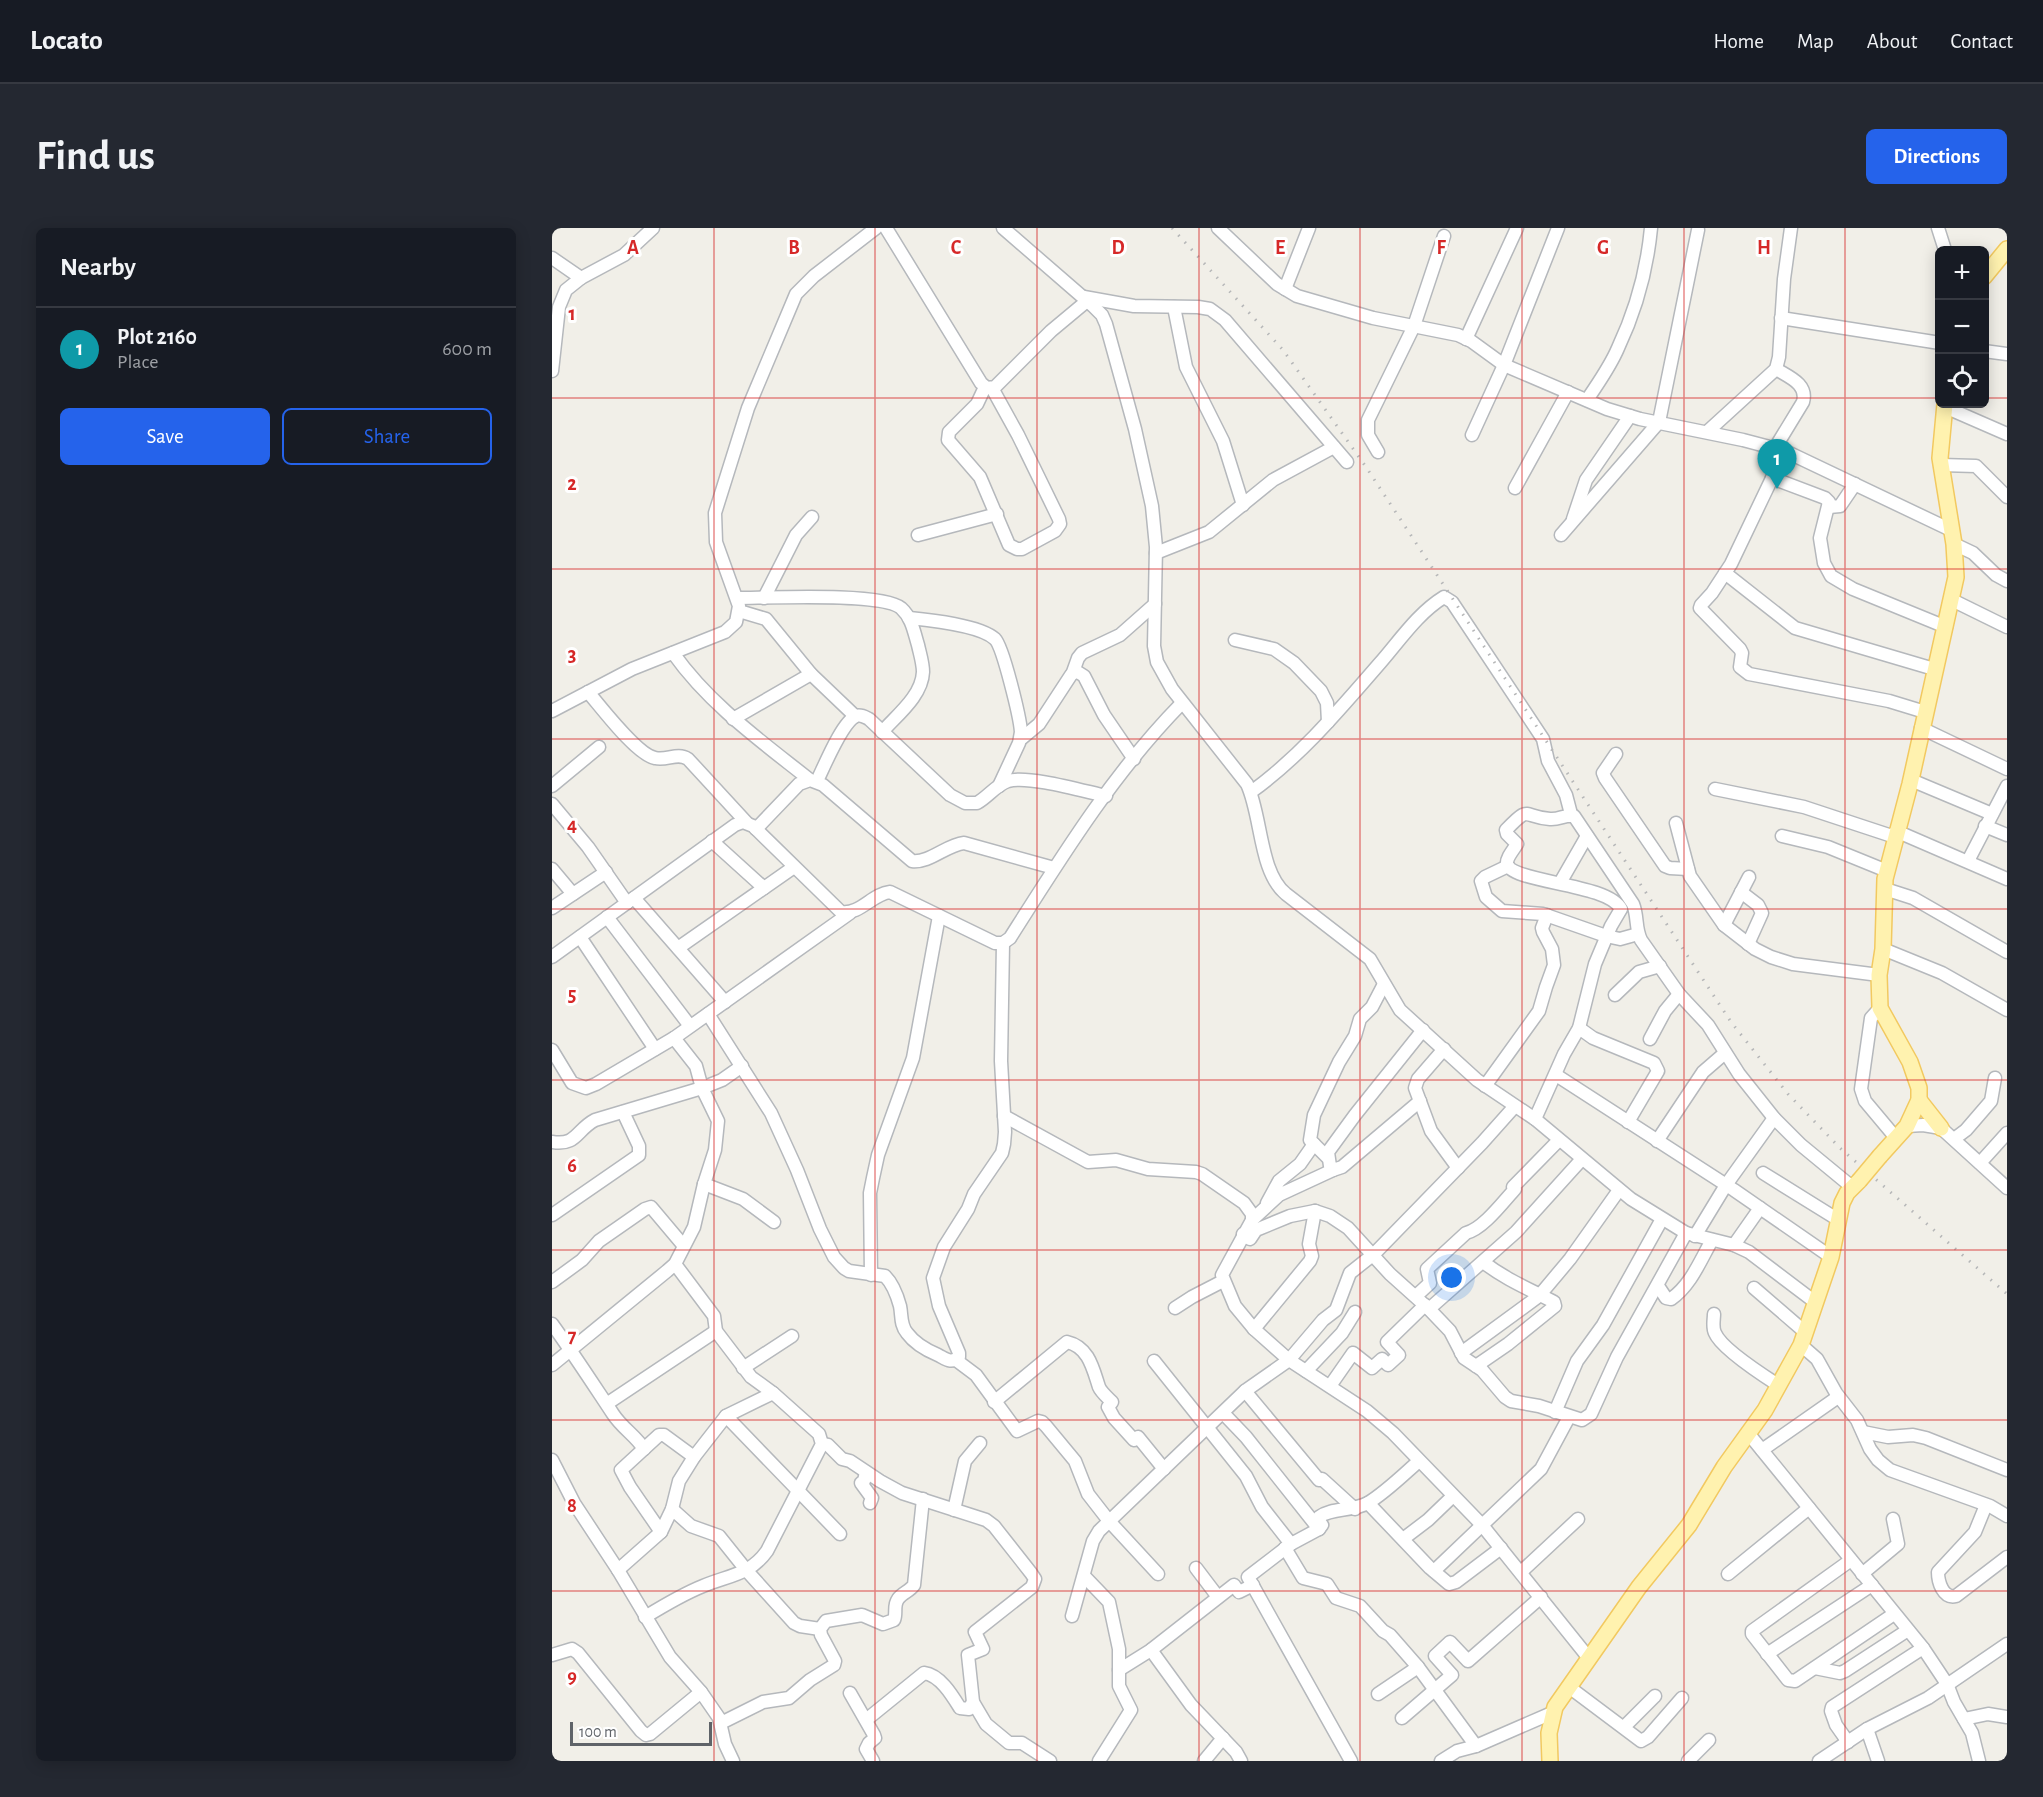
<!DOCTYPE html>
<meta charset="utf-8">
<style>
:root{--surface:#171b24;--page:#242831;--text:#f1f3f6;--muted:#9ea1a6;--line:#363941;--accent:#2563eb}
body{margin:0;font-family:"Alegreya Sans",sans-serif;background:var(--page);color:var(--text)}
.controls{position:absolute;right:18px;top:18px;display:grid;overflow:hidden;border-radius:9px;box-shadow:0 3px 15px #0003}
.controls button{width:54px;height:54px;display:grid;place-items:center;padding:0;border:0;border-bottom:2px solid var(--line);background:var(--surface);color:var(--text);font:30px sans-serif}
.scale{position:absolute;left:18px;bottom:15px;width:142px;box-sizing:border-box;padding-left:6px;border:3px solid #5f6368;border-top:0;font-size:16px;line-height:21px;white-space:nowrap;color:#5f6368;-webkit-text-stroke:4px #fff;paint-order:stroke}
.you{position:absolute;left:900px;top:1050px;width:21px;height:21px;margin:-15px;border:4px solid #fff;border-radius:50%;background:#1a73e8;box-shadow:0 0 0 9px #1a73e833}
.badge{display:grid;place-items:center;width:39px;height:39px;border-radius:50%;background:var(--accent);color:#fff;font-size:20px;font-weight:700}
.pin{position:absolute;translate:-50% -50px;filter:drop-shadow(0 2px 3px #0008)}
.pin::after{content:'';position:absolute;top:32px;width:21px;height:18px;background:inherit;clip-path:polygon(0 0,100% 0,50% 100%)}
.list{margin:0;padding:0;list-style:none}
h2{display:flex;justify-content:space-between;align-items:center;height:78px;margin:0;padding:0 24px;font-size:26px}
h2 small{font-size:20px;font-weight:400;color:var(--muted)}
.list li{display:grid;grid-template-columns:39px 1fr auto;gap:18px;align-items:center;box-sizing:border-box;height:84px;padding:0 24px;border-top:2px solid var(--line)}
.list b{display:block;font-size:22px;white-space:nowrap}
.list p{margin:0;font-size:20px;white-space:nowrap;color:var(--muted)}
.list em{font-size:20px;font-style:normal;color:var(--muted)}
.actions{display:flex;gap:12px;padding:18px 24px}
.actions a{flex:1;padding:14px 0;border:2px solid var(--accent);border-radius:9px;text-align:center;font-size:21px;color:var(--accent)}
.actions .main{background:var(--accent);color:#fff}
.icon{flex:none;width:33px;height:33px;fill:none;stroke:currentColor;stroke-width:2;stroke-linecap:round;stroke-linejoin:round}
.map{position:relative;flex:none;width:1455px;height:1533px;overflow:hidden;border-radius:9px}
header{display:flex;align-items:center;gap:36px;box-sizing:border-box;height:84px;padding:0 30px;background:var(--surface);border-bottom:2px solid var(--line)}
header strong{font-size:28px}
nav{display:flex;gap:33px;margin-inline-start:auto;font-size:21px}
.intro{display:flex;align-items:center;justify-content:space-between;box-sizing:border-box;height:144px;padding:0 36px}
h1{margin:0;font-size:42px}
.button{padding:15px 27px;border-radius:9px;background:var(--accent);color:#fff;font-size:21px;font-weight:700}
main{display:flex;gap:36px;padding:0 36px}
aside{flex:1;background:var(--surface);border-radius:9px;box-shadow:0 3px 15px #0003}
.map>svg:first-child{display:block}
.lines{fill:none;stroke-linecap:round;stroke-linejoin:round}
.minor-casing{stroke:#b5b8bc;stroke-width:15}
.major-casing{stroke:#f2c960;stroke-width:18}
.minor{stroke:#fff;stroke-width:12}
.major{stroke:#fff2af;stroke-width:15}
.rail{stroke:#b6b7b8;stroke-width:3;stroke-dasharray:1.5 8;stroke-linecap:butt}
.major-bridge-casing{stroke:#f2c960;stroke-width:18;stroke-linecap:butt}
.major-bridge{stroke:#fff2af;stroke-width:15}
.grid{fill:none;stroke:#d62828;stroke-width:1.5;stroke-opacity:0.55}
.grid-label{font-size:20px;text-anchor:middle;font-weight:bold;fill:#d62828;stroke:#fff;stroke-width:6;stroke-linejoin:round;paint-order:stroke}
</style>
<header>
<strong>Locato</strong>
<nav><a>Home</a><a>Map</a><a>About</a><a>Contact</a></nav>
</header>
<div class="intro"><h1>Find us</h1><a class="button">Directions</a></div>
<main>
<aside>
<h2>Nearby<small></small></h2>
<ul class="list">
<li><span class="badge" style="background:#0f9aa8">1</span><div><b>Plot 2160</b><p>Place</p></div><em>600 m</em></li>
</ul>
<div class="actions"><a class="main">Save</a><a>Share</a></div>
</aside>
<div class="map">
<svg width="1455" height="1533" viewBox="0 0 1455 1533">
<rect width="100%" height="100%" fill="#f1efe8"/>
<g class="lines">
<defs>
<g id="minor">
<path d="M 334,0 L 429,155 L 435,160 L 443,159 L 499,103 L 535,73"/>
<path d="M 451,0 L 541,78 L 550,87 L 554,96 L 583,201 L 600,278 L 604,319 L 602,418 L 605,434 L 620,461 L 695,556 C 710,588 707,644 734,666 L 818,731 L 848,782 L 925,852 L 983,891 L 1079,971 L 1134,1005 L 1182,1017 L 1197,1024 L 1263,1074"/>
<path d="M 666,0 L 725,56 L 745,68 L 821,90 L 906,107 L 919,113 L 952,137 L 1055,181 L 1088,191 L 1191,212 L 1233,223 L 1399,302"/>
<path d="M 1386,0 L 1393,22"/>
<path d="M 0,30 L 29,50"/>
<path d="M 733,61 L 757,0"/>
<path d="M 532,69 L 582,78 L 646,79 L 658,81 L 673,92 L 795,234"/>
<path d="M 622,79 L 634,139 L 671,213 L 691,277"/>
<path d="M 1229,90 L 1388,115"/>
<path d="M 914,111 L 965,0"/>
<path d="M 1432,123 L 1455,126"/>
<path d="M 0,143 L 7,79 L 14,62 L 29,50 L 72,27 L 101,0"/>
<path d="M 433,159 L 425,176 L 397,204 L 396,212 L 428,249 L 457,317 L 465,321 L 470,321 L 503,303 L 508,296 L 507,291 L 466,207 L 440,160"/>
<path d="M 1035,172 C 1046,155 1058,139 1066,120 C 1084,82 1095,42 1099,0"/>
<path d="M 1393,179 L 1455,206"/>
<path d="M 1155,204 L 1224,141 L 1227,129 L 1232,51 L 1239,0"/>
<path d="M 920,207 L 952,137 L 1006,0"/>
<path d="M 1223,220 L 1251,174 C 1256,156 1237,149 1224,141"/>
<path d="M 1233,223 L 1179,336 L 1160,365 L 1149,377 L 1148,380 L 1188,421 L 1190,425 L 1188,439 L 1197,446 L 1337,473 L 1373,484"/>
<path d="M 826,224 L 816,207 L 816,192 L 862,98 L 892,8"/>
<path d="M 1389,237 L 1424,238 L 1455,269"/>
<path d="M 1220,250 L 1273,270 L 1277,274 L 1268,310 L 1272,335 L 1279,348 L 1301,361 L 1394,399"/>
<path d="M 963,260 L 1016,164"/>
<path d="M 1277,279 L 1288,278 L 1303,256"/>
<path d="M 1021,291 L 1034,252 L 1078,188"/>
<path d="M 366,307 L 445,286"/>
<path d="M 1009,307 L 1107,194 L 1146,2"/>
<path d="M 1402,316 L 1421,325 L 1444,347 L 1455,353"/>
<path d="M 604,325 L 657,304 L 721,252 L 782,219"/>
<path d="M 1173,345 L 1243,400 L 1382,441"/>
<path d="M 185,370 C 214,370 330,364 349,380 C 360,390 362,404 366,417 C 368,426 371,435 371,444 C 370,468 345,487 330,504"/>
<path d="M 212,370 L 244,307 L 260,289"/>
<path d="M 1400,372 L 1455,399"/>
<path d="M 187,383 L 214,391 L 259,446 L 303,488"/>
<path d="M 357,390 C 377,392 428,397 443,411 C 451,419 468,489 469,504 L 467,515 L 447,558"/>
<path d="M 683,412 L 722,421 L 742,435 L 769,463 L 775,475 L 776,494"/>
<path d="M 121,425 C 158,477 209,513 258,552"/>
<path d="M 521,444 L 526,430 L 530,425 L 568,407 L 603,376"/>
<path d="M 36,464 C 49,479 85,527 103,530 C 115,533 125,524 136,531 L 195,595"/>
<path d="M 0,483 L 80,441 L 173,404 L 184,394 L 187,378 L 164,314 L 163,285 L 196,180 L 244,66 L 262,48 L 324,0"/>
<path d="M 181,491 L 259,446"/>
<path d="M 1369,500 L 1455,541"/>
<path d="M 469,511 L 487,496 L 519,447 L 524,443 L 532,448 L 552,487 L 582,531"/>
<path d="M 1064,526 L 1051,545 L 1053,550 L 1113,638 L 1118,640 L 1136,641"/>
<path d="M 1359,552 L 1440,586"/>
<path d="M 265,553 C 272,539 290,494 304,488 C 309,486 313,489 317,491 L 398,567 L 413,575 L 425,575 C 436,569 444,557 456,553 C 476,547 531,563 554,568"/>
<path d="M 0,558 L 47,519"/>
<path d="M 1163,561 L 1252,579 L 1343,609"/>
<path d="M 699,564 C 749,528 788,481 828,435 C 848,412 866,385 892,369 L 900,374 L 991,511 L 996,533 L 1014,567 L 1019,586"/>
<path d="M 0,576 L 36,619 L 75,675"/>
<path d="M 1124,595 L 1138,648 L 1172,697 L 1203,721 L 1219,729 L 1241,736 L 1327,747"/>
<path d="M 1433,598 L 1455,607"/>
<path d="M 204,601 L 247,556 L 258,552 L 271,557 L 360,633 C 378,635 394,617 412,615 L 502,640"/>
<path d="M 1344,603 L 1455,651"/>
<path d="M 1230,608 L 1276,619 L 1335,643"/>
<path d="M 160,613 L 212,660"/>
<path d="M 1416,633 L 1455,558"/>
<path d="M 956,638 L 933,649 L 929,653 L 934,669 L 950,683 L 991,686 L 1054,708 L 1068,711 L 1086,706"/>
<path d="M 0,641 L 21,666"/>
<path d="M 1008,655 L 1035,608"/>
<path d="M 1333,661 L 1361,670 L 1455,724"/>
<path d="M 1189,664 L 1206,677 L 1210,685 L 1196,716"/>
<path d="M 82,670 L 173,774"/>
<path d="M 0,680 L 54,644"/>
<path d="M 55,689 L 138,798"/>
<path d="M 1172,697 L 1197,649"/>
<path d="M 28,709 L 103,821"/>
<path d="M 126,720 L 242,639"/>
<path d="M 1331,721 L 1390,745 L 1455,782"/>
<path d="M 0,729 L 183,597 L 191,594 L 201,598 L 289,684 C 308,687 320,666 338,664 L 443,715 L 451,715 L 458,710 C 510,628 562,544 630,475"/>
<path d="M 1063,767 L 1087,744 L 1108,738"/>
<path d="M 1328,780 L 1319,790 L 1309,861 L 1313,873 L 1344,910"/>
<path d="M 156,786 L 219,885 L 245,942 L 268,1001 L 282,1029 L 292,1040 L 297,1043 L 333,1048 C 341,1056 345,1067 348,1078 C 350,1087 348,1097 355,1105 C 363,1116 374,1122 386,1127 C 394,1131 399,1136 407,1129 L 407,1125 L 387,1078 L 381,1050 L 392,1019 L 416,981 L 422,966 L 450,925 L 452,916 L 453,904 L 449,833 L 451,715"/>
<path d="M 1027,800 L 1041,810 L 1102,835 L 1106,843 L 1076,894"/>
<path d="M 1098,811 L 1113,783 L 1127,766"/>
<path d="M 892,821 L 866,851 L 863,860 L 879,903 L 906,940"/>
<path d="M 0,822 L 20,855 L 34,860 L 44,856 L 122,810 L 298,685"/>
<path d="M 1004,847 L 1182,962 L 1279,1029"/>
<path d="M 933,858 L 987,783 L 994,759 L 1002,737 L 1000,721 L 991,704 L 990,700 L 995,687"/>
<path d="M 868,873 L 790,939 L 781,942 L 778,938 L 776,924 L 803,887 L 871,802"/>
<path d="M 452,888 L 536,934 L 564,932 L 596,941 L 644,944 L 650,946 L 692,975 L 700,986 L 700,992 L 670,1047 L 683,1078 L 702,1101 L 737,1132 L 815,1183 L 841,1205 L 930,1297 L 1036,1429"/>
<path d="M 983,891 L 1012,826 L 1027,800 L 1043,736 L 1059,698 L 1069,681 C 1056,655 960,655 955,636 C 954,630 962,621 965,616 L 955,606 L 954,602 C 979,576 970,589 998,591 C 1007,592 1014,586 1022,588 L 1081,676 C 1086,688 1083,700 1089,712 L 1127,766 L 1156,797 L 1187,846 L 1222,890 L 1249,917 L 1300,959"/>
<path d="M 1355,898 L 1371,897 L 1389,900 L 1455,960"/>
<path d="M 1402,911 L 1414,902 L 1439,873 L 1443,850"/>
<path d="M 1105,913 L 1151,844 L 1173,825"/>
<path d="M 0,914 C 25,918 24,902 43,892 L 150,860 L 170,852 L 190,838"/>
<path d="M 775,929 L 758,912 L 762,887 L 787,834 L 803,808 L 808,791 L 820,779 L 832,756"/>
<path d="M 1428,935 L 1455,905"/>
<path d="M 1211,945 L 1285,991"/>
<path d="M 152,956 L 191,971 L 222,994"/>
<path d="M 715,975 L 727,953 L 748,936 L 762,916"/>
<path d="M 0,987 L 87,927 L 87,918 L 71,884"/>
<path d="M 700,992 L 727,967 L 781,942"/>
<path d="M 691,1006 L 698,1011 L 704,1002 L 738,988 L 763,983 L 778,988 L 796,1000 L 838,1046 L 877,1081 L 898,1103 L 912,1130 L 930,1142 L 953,1169 L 959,1173 L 987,1178 L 1030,1192 L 1039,1186 L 1065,1129 L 1134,1005"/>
<path d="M 1143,1008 L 1174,957 L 1222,890"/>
<path d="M 1182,1017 L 1208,980"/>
<path d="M 319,1047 L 318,965 L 321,950 L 326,927 L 361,830 L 387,688"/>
<path d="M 0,1054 L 30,1032 L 47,1013 L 93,981 L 99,979 L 131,1017"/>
<path d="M 1106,1058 L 1114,1070 L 1119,1071 C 1139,1057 1148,1033 1160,1012"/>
<path d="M 1202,1060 L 1253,1104"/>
<path d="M 864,1068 L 878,1055 L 875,1041 L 914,1005 C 931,1001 951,974 963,961 L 961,959 L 1007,912"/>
<path d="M 623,1080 L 640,1069 L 671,1053"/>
<path d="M 877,1081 L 964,1004 L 1030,931"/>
<path d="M 1162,1086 C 1162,1092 1160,1099 1163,1105 C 1169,1120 1212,1148 1226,1157"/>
<path d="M 0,1096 C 21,1125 41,1156 61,1186 C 70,1200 84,1208 92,1221"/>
<path d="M 702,1101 L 758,1033 L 760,1028 L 757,1016 L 763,983"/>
<path d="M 1249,1117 L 1265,1131 L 1284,1165 L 1305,1192 L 1318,1221 L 1326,1232 L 1338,1242 L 1438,1278 L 1455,1288"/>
<path d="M 909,1125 L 987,1068 L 1018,1031 L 1067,962"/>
<path d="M 404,1132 L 424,1147 L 465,1203 L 486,1193 L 490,1194 L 494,1198 L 523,1233 L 536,1266 L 557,1293 L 606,1346"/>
<path d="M 602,1133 L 694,1248 L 710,1279 L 739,1316"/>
<path d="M 0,1137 L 115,1043 L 123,1036 L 142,999 L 152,956 L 163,922 L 166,893 L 150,860 L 144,838 L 122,810"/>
<path d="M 924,1138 L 956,1116 L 1003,1078 L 1002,1074 C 977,1061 953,1051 931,1034"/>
<path d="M 191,1140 L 240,1108"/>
<path d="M 754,1143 L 790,1105 L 803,1084"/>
<path d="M 778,1158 L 801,1125 L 820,1140 L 830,1131 L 836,1137 L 847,1127 L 835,1114 L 873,1077"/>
<path d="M 693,1163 L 767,1252 L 770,1251 L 803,1281"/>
<path d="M 442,1174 L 515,1114 C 537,1119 541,1141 547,1159 C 549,1164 556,1170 560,1174 L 556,1179 L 562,1190 L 582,1212 L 586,1209 L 612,1241"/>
<path d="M 56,1175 L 164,1103"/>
<path d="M 1003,1184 L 1025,1133 L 1051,1097 L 1110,991"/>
<path d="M 671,1185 L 694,1209 L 767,1301"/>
<path d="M 174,1188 L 288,1306"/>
<path d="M 1311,1204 L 1336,1209 L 1361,1207 L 1374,1210 L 1455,1242"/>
<path d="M 1196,1205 L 1371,1420 L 1395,1456 L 1402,1474 L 1420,1505 L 1427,1533"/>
<path d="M 270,1216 L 276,1217 L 290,1231 L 298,1233 L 328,1253 L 350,1265 L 434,1292 L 442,1298 L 479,1345 L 483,1351 L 480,1359 L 423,1404 L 431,1421 L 416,1427 L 421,1474 L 434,1496 L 457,1515 L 470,1515 L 498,1533"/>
<path d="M 1210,1222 L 1286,1169"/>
<path d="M 0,1232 L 22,1275 L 66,1342 L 118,1429 L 149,1464 L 167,1490 L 173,1516 L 181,1533"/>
<path d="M 314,1244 L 312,1253 L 309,1255 L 320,1270 L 318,1275"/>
<path d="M 816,1275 L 878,1340 L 897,1356 L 904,1354 L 949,1320"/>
<path d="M 1434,1277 L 1423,1304 L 1386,1344 C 1386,1354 1391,1371 1404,1368 L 1455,1329"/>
<path d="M 120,1281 L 139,1298 L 167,1308 L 195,1343 L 242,1395 L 248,1398 L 268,1401"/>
<path d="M 402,1282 L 413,1233 L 428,1215"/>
<path d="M 109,1304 L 78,1259 L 69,1242 L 107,1207 L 112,1207 L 142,1229"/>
<path d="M 851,1311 L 876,1292 L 901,1268"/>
<path d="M 733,1320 L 751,1350 L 775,1356 L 784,1370 L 808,1378 L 831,1403 L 838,1407 L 866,1439 L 924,1518"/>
<path d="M 1299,1332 L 1200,1403 L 1200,1406 L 1236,1452 L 1243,1453 L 1342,1386"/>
<path d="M 644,1340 L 666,1369"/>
<path d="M 66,1342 L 109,1304 L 120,1281 L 127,1253 L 142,1229 L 174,1188 L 221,1165"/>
<path d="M 882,1343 L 989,1241 L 1017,1189"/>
<path d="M 969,1344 L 1026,1291"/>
<path d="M 1176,1346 L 1257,1280"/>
<path d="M 1310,1346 L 1346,1316 L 1341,1291"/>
<path d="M 532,1348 L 557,1374 L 567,1421 L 567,1458 L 579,1482 L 547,1533"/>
<path d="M 520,1388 L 541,1313 L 547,1303 L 693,1163 L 737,1132 L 771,1092 L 784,1082 L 798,1045 L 822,1026 L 930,915 L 963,878"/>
<path d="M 93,1389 C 111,1378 131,1366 151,1358 C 177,1347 198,1347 215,1323 L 270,1216 L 267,1206 L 221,1165 L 199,1149 L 164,1103 L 162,1088 L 123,1036"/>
<path d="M 599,1422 L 639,1477 L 684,1524 L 689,1533"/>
<path d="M 1215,1426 L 1320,1357"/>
<path d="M 0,1427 L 20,1421 L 26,1425 L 89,1503 L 94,1507 L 98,1506 L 149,1464"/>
<path d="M 1263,1440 L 1288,1445 L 1293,1443 L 1356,1402"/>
<path d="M 567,1442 L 599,1422 L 682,1357 L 687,1364 L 701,1357"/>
<path d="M 1017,1459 L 1089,1513 L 1096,1509 L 1130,1470"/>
<path d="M 298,1465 L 322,1507 L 323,1510 L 317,1515 L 314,1521 L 321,1533"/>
<path d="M 826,1466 L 866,1439"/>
<path d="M 850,1490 L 900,1447 L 883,1428 L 898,1414 L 916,1433 L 989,1369"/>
<path d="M 1412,1491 L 1436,1486 L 1455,1489"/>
<path d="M 314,1492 L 372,1445 C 388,1447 400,1467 408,1480 L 417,1481 L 421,1474"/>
<path d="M 169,1495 L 211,1474 L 237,1470 L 258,1452 L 282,1437 L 283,1433 L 269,1407 L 268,1401 L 274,1393 L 310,1387 L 331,1396 L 342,1392 C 345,1385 341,1378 346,1371 C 350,1365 358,1363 362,1357 L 371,1271"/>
<path d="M 1072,1499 L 1103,1468"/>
<path d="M 1315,1501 L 1326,1533"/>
<path d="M 1296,1514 L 1284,1497 L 1279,1483 L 1280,1479 L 1371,1420"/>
<path d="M 652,1533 L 671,1510"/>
<path d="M 799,1533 L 696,1349 L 739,1316 L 767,1301 L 770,1297 L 767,1293 L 767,1289 C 780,1279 799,1284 816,1275 C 834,1264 851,1247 867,1233"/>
<path d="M 889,1533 L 905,1523 L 924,1518 L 1000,1485"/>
<path d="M 1136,1533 L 1157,1512"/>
<path d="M 1267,1533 L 1315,1501 L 1376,1470 L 1455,1416"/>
</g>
<g id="major">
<path d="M 1432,49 L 1455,21"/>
<path d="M 1367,872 L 1389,900"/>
<path d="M 1328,928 L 1355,898 L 1367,872 L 1367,860 L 1358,834 L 1328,780 L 1327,747 L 1331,721 L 1333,651 L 1358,556 L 1404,349 L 1402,316 L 1388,230 L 1393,176"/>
<path d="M 998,1533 L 997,1505 L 1003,1479 L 1087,1359 L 1137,1297 L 1172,1239 L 1213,1182 L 1249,1117 L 1279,1029 L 1290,975 L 1295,965 L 1307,953"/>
</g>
</defs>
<use href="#minor" class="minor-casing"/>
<use href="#major" class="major-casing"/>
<use href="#minor" class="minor"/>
<use href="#major" class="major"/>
<path class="rail" d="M 620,0 L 731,122 L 814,239 L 1179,794 L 1236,866 L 1288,920 L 1455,1066"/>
<defs>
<path id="major-bridge" d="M 1307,953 L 1328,928"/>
</defs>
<use href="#major-bridge" class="major-bridge-casing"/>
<use href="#major-bridge" class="major-bridge"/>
</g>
<path class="grid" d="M 162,0 L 162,1533M 323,0 L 323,1533M 485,0 L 485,1533M 647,0 L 647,1533M 808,0 L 808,1533M 970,0 L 970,1533M 1132,0 L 1132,1533M 1293,0 L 1293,1533M 0,170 L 1388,170M 1432,170 L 1455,170M 0,341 L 1455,341M 0,511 L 1455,511M 0,681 L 1455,681M 0,852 L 1455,852M 0,1022 L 1455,1022M 0,1192 L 1455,1192M 0,1363 L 1455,1363"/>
<g class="grid-label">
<text x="81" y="26">A</text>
<text x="242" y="26">B</text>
<text x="404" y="26">C</text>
<text x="566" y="26">D</text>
<text x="728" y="26">E</text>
<text x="889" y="26">F</text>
<text x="1051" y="26">G</text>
<text x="1212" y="26">H</text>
<text x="20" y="92">1</text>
<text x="20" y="262">2</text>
<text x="20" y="433">3</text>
<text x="20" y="603">4</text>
<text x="20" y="773">5</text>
<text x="20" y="944">6</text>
<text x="20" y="1114">7</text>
<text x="20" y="1284">8</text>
<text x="20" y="1455">9</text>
</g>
</svg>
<div class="controls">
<button>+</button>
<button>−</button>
<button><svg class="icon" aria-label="locate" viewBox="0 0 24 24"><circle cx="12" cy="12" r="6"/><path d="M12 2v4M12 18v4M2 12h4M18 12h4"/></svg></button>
</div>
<div class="scale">100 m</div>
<div class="you"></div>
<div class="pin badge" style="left:1225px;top:261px;background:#0f9aa8">1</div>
</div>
</main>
